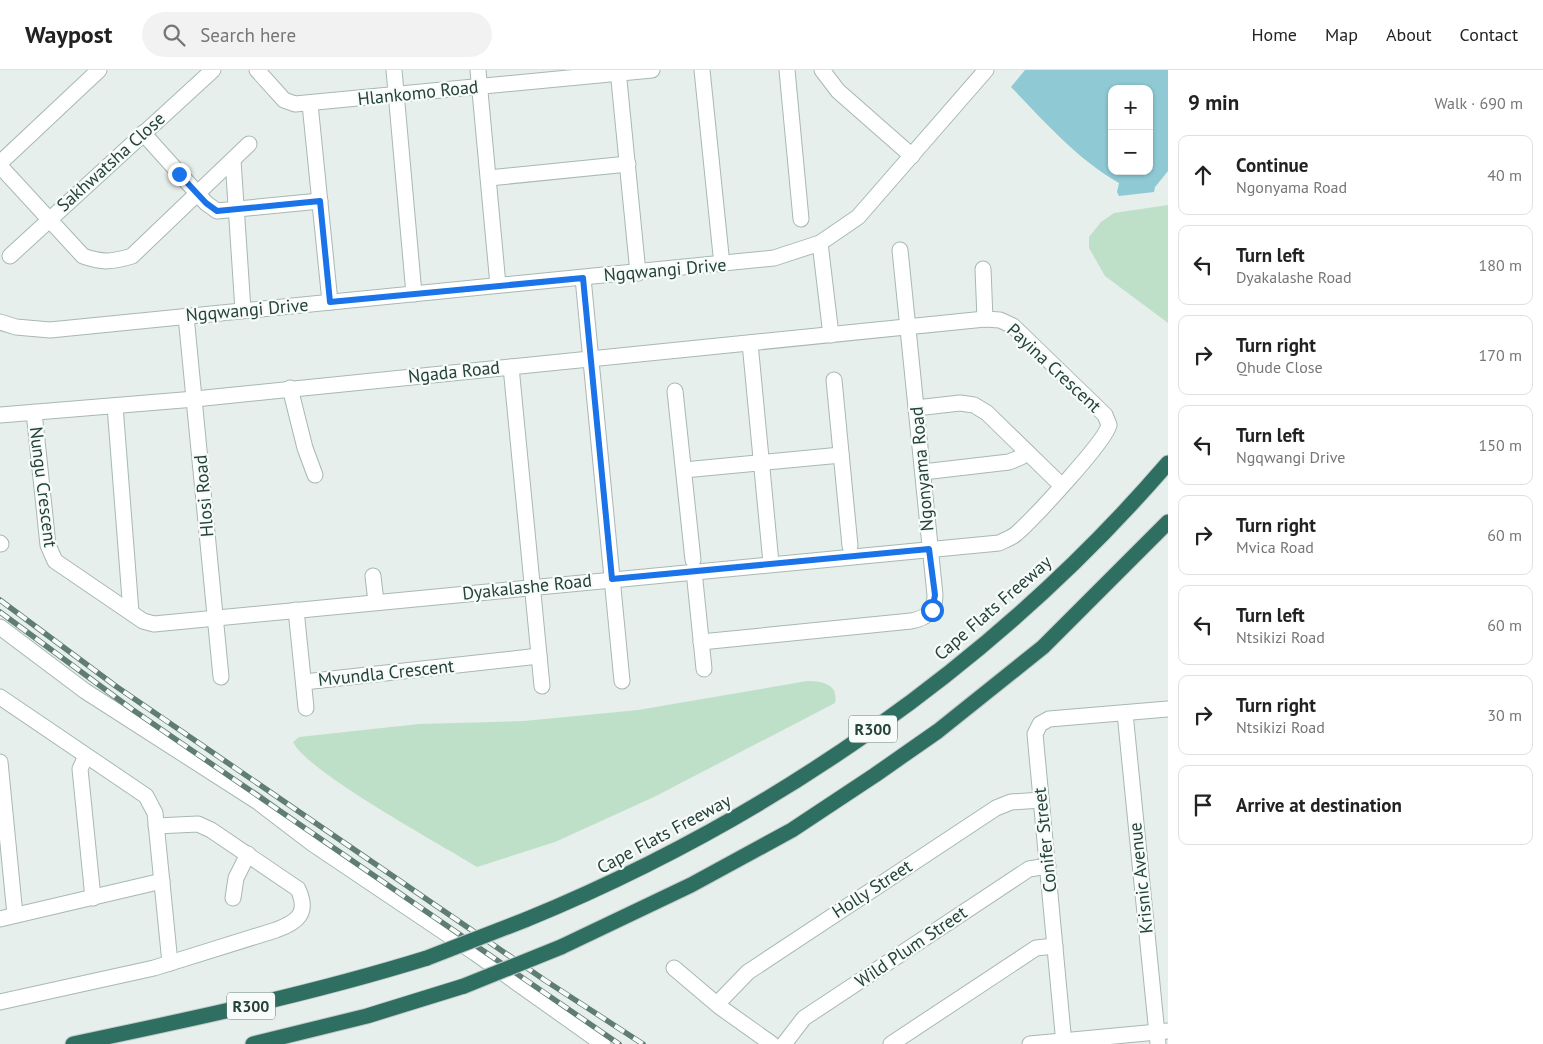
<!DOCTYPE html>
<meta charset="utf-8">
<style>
:root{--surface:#fff;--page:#f2f2f2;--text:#222;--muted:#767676;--line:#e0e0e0}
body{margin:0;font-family:"PT Sans",sans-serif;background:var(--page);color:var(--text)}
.controls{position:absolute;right:15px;top:15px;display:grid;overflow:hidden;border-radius:10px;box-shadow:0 1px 4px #0004}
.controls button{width:45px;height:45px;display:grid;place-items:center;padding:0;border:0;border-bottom:1px solid var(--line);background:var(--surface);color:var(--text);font:25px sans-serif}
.stop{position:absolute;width:15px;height:15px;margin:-11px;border:4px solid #1a73e8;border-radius:50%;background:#fff}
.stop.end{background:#1a73e8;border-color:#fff;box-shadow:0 1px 5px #0008}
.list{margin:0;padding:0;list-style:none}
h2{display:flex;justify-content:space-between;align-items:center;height:65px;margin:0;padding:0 20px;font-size:21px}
h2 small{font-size:16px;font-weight:400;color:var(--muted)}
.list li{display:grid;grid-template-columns:32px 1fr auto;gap:15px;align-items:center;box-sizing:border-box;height:80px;margin:0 10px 10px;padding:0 10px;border:1px solid var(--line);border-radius:10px}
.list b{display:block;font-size:19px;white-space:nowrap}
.list p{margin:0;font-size:16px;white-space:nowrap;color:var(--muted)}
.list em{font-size:16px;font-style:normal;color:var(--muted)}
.icon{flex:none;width:28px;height:28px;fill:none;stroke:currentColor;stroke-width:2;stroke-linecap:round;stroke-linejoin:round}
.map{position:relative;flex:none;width:1168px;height:974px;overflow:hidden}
header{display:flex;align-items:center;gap:30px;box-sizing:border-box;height:70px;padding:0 25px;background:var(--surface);border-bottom:1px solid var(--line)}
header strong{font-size:24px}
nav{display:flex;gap:28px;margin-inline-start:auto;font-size:18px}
.search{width:350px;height:45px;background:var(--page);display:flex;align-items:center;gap:12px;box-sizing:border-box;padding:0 18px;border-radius:28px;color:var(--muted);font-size:19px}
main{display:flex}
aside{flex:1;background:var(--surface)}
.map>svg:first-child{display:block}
.green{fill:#bfe0c8}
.water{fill:#8ec9d4;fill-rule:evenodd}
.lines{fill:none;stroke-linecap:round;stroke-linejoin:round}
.minor-casing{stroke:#a8b8b2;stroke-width:17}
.highway-casing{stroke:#c2cac8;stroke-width:17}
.minor{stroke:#fff;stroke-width:15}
.highway{stroke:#2f6f62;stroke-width:15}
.rail-casing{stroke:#5f7d75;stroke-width:5.5}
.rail{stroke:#f7fbf9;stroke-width:4;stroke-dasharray:11;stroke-linecap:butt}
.highway-bridge-casing{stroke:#c2cac8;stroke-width:17;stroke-linecap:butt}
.highway-bridge{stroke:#2f6f62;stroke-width:15}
.route{stroke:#1a73e8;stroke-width:6}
.labels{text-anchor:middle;stroke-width:4.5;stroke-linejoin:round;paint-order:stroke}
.shield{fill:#f7fbf9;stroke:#637a73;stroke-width:1}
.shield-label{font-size:16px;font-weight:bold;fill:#24423a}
.street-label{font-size:18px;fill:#24423a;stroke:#f7fbf9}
</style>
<header>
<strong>Waypost</strong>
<div class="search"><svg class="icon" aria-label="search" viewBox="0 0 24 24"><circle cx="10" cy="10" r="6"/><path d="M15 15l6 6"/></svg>Search here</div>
<nav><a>Home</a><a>Map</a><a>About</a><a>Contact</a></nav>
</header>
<main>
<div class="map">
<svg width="1168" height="974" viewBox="0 0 1168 974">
<rect width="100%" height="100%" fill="#e6efeb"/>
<g class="green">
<path d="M 1168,135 L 1168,253 L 1105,206 L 1089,178 L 1089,167 L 1101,152 L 1114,143 Z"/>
<path d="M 807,611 C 822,611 839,614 835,633 L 654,727 L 555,772 L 477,797 C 442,775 307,702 293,672 L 299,667 L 419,654 L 524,651 L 638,640 Z"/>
</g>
<path class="water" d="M 1025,0 L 1168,0 L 1168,101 L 1155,117 L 1154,122 L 1119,126 L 1117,122 L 1119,113 C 1076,88 1045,52 1011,17 ZM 1112,19 L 1149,19 L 1149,101 L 1112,101 Z"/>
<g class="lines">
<defs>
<g id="minor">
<path d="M 257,0 L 284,30 L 295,34 L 652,0"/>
<path d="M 394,0 L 414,224"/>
<path d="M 478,0 L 498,215"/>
<path d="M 618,0 L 638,203"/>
<path d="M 702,0 L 722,195"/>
<path d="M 787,0 L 801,149"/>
<path d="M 822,0 L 838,21 L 912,86"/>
<path d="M 310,34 L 330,232"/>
<path d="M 143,63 L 206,133 L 217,141 L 320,131"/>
<path d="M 233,90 L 243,240"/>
<path d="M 0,93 L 99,0"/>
<path d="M 0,96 L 83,186 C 102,193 113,192 132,186 L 249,74"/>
<path d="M 489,108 L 628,94"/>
<path d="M 820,173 L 831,265"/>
<path d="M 10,186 L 213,0"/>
<path d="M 983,199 L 985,249"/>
<path d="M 583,208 L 622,611"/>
<path d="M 186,246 L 221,607"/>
<path d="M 0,252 L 16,257 L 50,260 L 774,188 L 820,173 L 858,147 L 986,0"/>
<path d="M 750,273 L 771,493"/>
<path d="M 511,297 L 542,616"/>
<path d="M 834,310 L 850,476"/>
<path d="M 290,318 L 305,378 L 315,405"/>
<path d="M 675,321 L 693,490"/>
<path d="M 115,336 L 131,542"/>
<path d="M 916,338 L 960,333 L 974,335 L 987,343 L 1061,415"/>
<path d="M 0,345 L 195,329 L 985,249 L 1000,250 L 1013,256 L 1105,345 L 1109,355 C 1106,371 1033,449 1016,464 C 1011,468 1005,470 999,473 L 154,554 L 143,551 L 55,491 L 48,475 L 34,342"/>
<path d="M 684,400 L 841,385"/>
<path d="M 923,402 L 1009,392 L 1021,387 L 1027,382"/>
<path d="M 0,473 L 1,474"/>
<path d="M 694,501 L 704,599"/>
<path d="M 373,506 L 376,532"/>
<path d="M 296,540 L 306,638"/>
<path d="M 0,557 L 85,621 L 258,732 L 313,774 L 475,883 L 603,974"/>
<path d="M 701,572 L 911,551 C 926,548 935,542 935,525 L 900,180"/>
<path d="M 304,612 L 539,586"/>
<path d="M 0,627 L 146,726 L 155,743 L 170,893"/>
<path d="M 1125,643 L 1158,974"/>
<path d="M 86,686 L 80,699 L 93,828"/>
<path d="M 0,692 L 15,845"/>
<path d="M 233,828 L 236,808 L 248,784"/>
<path d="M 0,849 L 162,811"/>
<path d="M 674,898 L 720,937 L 772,974"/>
<path d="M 0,932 L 154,898 L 276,860 C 298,852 309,843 298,819 L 211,760 L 198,754 L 156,756"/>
<path d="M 717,934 L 748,902 L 996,738 L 1011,732 L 1041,730"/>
<path d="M 784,974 L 804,948 L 1029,799 L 1048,796"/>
<path d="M 891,974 L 1036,878 L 1055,876"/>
<path d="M 1030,974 L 1168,961"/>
<path d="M 1064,974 L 1035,664 L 1040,654 L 1049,649 L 1168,639"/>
</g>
<g id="highway">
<path d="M 525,850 C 769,750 995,594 1168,393"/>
<path d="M 561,877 L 691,815 L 792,760 L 875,705 L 938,661 L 1043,577 L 1168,452"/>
<path d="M 73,974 C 192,949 311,924 427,888"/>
<path d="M 253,974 L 367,946 L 464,916"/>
</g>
</defs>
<use href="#minor" class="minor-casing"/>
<use href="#highway" class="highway-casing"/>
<use href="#minor" class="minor"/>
<use href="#highway" class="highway"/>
<defs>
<g id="rail">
<path d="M 0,530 L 117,617 L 546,911 L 643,974"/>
<path d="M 0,542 L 133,640 L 619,974"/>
</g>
</defs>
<use href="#rail" class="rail-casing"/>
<use href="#rail" class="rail"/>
<defs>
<g id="highway-bridge">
<path d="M 427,888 L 525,850"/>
<path d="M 464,916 L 561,877"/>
</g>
</defs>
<use href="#highway-bridge" class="highway-bridge-casing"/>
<use href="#highway-bridge" class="highway-bridge"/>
</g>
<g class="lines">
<path class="route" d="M 179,104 L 206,133 L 217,141 L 320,131 L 330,232 L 583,208 L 612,509 L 929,479 L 935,525 L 932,540"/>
</g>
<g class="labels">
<g class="shield">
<rect x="849" y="645.5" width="48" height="27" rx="4"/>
<rect x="227" y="922.5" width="48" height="27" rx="4"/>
</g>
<g class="shield-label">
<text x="873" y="665">R300</text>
<text x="251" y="942">R300</text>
</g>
<g class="street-label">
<text transform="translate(418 23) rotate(-6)" y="6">Hlankomo Road</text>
<text transform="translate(111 92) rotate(-42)" y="6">Sakhwatsha Close</text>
<text transform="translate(665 200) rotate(-5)" y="6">Ngqwangi Drive</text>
<text transform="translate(247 240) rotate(-5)" y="6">Ngqwangi Drive</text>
<text transform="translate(1054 298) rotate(43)" y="6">Payina Crescent</text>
<text transform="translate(454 302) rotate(-6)" y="6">Ngada Road</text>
<text transform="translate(922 399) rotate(-95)" y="6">Ngonyama Road</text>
<text transform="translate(43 417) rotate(83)" y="6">Nungu Crescent</text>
<text transform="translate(204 426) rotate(-95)" y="6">Hlosi Road</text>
<text transform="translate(527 517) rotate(-6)" y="6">Dyakalashe Road</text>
<text transform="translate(993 538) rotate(-41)" y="6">Cape Flats Freeway</text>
<text transform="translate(386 603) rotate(-6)" y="6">Mvundla Crescent</text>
<text transform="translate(664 764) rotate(-28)" y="6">Cape Flats Freeway</text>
<text transform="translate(1045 770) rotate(-96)" y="6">Conifer Street</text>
<text transform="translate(1141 808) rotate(-96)" y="6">Krisnic Avenue</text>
<text transform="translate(872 819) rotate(-33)" y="6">Holly Street</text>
<text transform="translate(911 877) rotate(-34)" y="6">Wild Plum Street</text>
</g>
</g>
</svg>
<div class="controls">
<button>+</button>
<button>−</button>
</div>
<div class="stop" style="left:932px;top:540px"></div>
<div class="stop end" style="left:179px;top:104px"></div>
</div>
<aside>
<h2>9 min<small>Walk · 690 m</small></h2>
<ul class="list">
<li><svg class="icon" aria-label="ahead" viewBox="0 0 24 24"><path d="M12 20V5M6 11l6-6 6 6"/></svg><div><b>Continue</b><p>Ngonyama Road</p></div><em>40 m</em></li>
<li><svg class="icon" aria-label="left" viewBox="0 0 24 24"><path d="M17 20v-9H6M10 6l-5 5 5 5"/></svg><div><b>Turn left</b><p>Dyakalashe Road</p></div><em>180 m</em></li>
<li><svg class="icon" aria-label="right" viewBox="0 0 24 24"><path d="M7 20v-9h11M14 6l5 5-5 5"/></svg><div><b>Turn right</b><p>Qhude Close</p></div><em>170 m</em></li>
<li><svg class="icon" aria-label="left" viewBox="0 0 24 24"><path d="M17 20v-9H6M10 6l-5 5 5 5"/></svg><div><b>Turn left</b><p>Ngqwangi Drive</p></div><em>150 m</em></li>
<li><svg class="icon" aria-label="right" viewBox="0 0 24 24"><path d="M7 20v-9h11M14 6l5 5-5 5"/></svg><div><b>Turn right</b><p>Mvica Road</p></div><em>60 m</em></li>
<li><svg class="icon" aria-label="left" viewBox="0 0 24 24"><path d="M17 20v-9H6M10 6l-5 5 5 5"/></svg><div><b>Turn left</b><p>Ntsikizi Road</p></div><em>60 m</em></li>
<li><svg class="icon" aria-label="right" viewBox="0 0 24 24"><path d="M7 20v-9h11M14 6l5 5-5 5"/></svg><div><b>Turn right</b><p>Ntsikizi Road</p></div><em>30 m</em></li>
<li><svg class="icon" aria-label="arrive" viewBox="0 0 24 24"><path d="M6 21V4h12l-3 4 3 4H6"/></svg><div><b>Arrive at destination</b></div></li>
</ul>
</aside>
</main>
